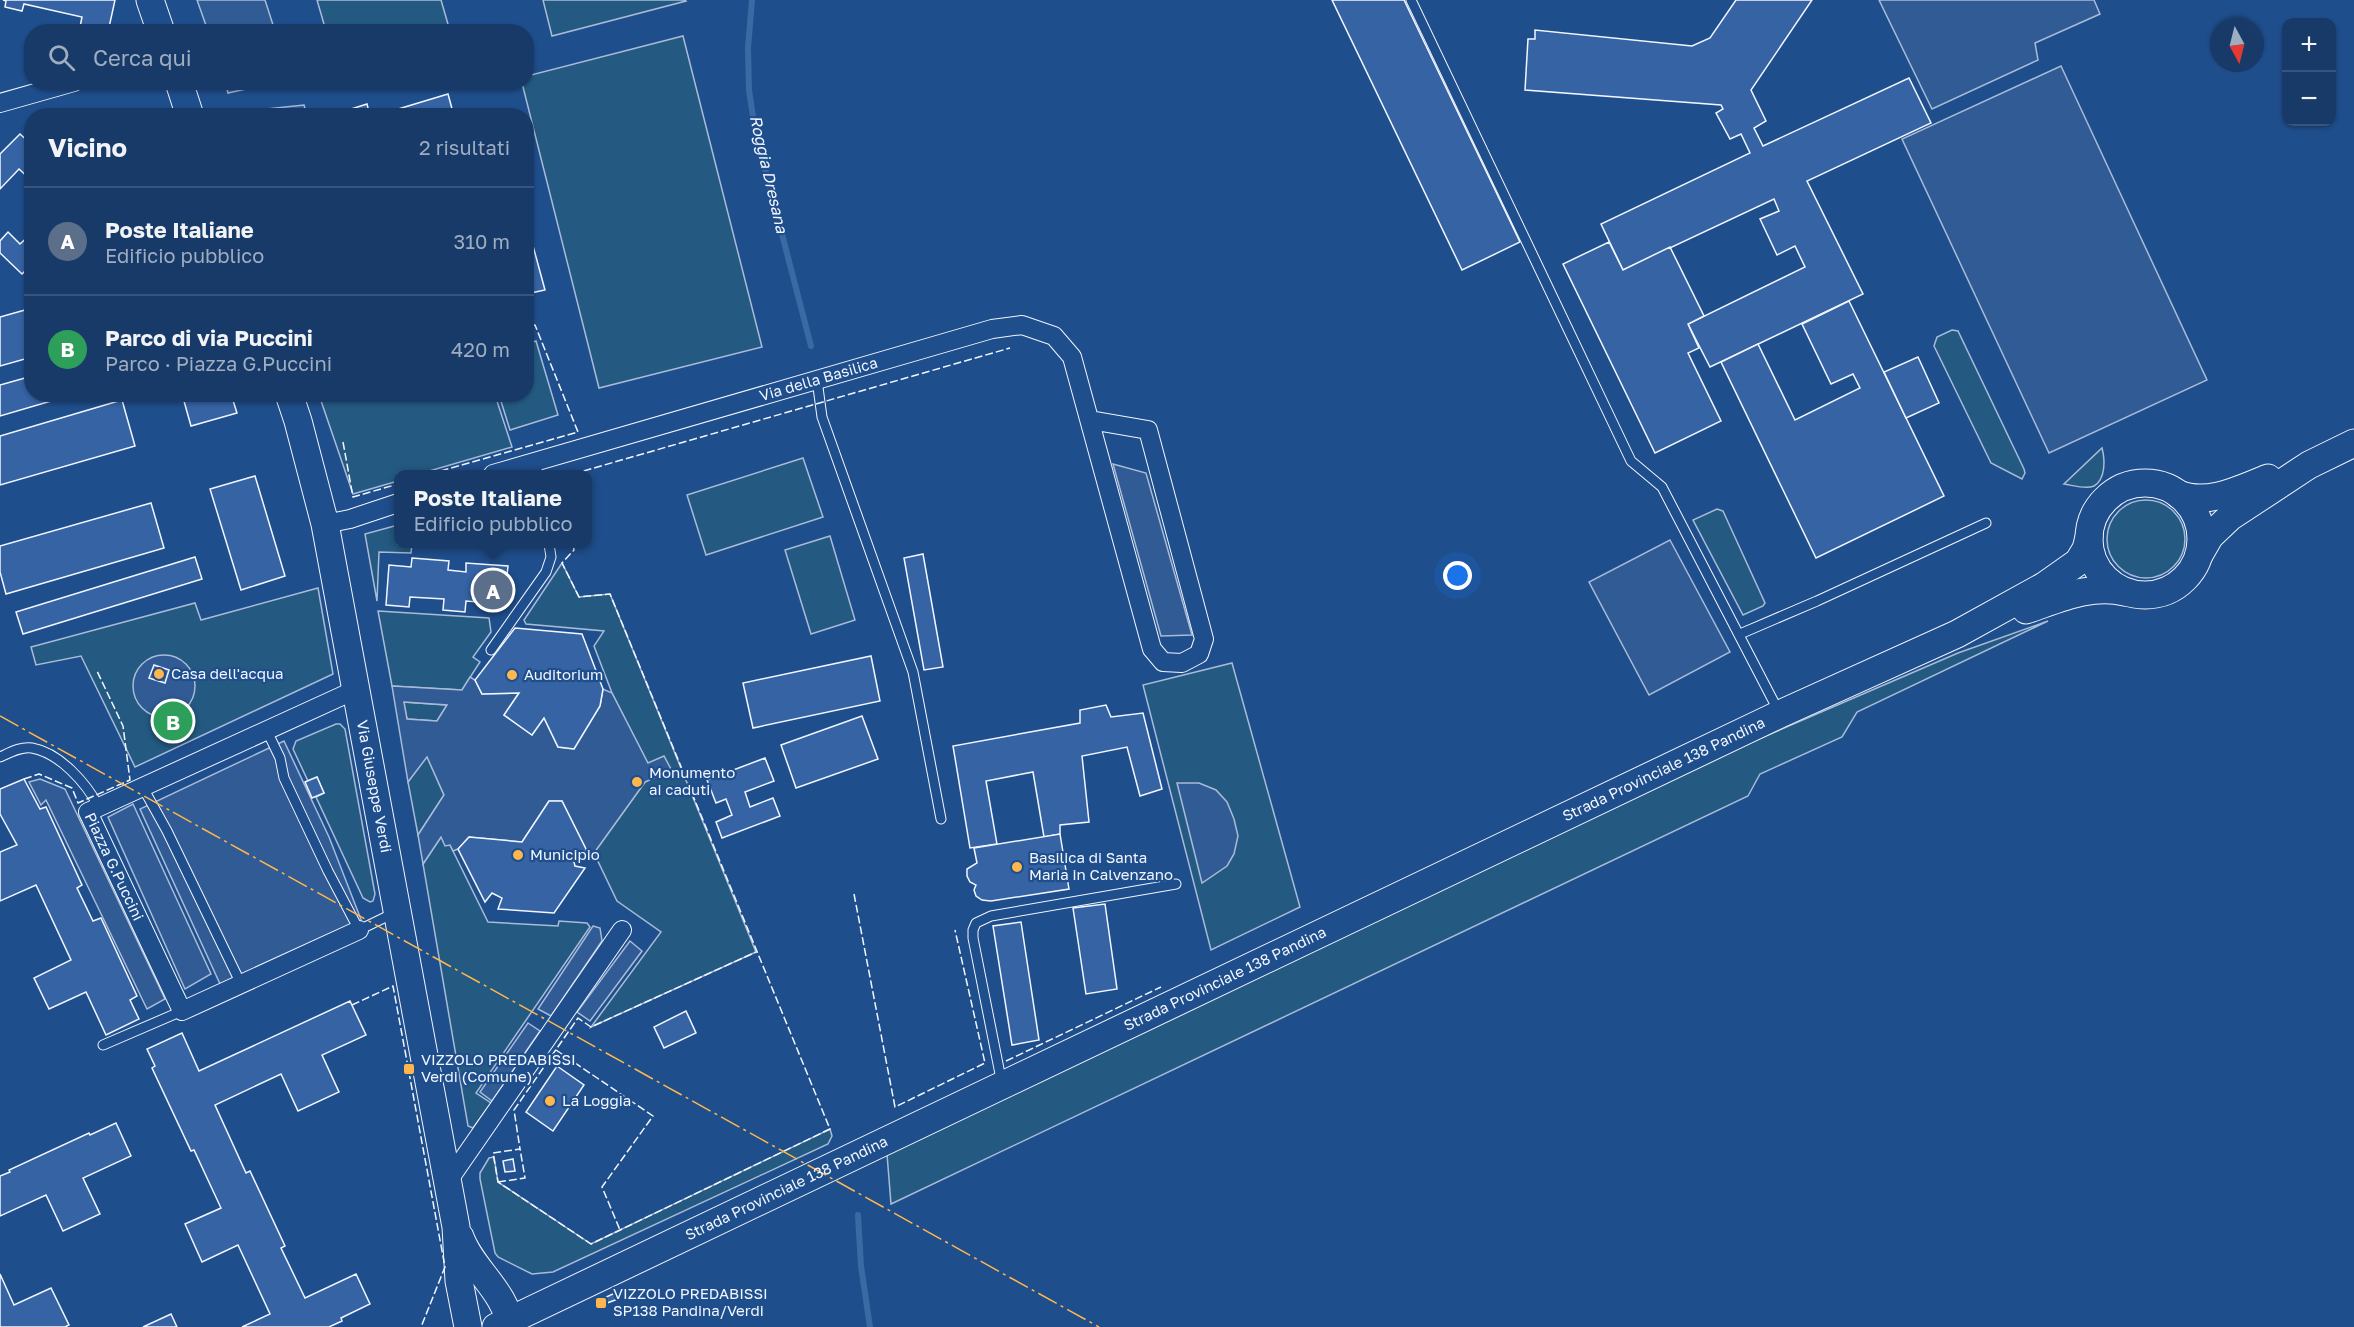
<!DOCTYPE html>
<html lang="it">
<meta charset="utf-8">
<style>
:root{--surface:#173a69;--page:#244571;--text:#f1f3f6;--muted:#9eadc0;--line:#36547d;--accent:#ffb74d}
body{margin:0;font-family:"Golos Text",sans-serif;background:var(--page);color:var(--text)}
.controls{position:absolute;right:18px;top:18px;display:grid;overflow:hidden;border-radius:12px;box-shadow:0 2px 4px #0004}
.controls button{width:54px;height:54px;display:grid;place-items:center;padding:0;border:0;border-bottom:2px solid var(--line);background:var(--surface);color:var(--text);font:30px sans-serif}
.compass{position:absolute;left:2210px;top:18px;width:54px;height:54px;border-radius:50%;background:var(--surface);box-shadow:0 2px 4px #0004;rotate:173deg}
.you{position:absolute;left:1458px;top:576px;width:21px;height:21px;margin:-15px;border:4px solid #fff;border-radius:50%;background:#1a73e8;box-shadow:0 0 0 9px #1a73e833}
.badge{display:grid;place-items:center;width:39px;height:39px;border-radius:50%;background:var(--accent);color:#fff;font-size:20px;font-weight:700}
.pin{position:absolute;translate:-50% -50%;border:3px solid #fff;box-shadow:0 2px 6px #0006}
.popup{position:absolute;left:394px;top:470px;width:198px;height:78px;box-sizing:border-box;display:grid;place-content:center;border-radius:12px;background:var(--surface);filter:drop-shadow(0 2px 4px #0005);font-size:20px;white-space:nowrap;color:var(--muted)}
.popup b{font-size:22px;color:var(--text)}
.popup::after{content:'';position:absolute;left:50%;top:100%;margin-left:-12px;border:12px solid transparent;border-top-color:var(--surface)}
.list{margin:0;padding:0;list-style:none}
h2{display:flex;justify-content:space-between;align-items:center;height:78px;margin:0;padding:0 24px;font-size:26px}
h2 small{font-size:20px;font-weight:400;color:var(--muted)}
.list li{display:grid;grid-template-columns:39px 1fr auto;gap:18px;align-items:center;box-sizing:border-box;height:108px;padding:0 24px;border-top:2px solid var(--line)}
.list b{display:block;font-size:22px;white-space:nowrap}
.list p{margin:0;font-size:20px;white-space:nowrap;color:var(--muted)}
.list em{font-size:20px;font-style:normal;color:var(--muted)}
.icon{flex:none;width:33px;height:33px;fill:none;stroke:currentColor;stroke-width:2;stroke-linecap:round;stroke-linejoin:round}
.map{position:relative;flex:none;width:2354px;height:1327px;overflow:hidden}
.search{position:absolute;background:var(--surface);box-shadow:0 2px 4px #0004;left:24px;top:24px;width:510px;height:66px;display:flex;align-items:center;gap:15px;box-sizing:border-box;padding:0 21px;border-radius:24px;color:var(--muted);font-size:22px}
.panel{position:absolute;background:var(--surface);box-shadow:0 2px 4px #0004;left:24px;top:108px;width:510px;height:294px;border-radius:24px}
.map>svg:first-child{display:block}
.green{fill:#245a82;stroke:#a8bbd7;stroke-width:1.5}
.parking{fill:#305b95;stroke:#a8bbd7;stroke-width:1.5;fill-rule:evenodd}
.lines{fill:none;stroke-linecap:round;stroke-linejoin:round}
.stream{stroke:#3b69a3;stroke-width:6}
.building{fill:#3563a3;stroke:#f2f6ff;stroke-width:1.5}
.lane-casing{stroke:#f2f6ff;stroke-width:11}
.street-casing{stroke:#f2f6ff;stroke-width:20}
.secondary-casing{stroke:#f2f6ff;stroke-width:29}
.lane{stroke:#1f4e8c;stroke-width:9}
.street{stroke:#1f4e8c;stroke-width:18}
.secondary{stroke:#1f4e8c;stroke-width:27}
.fence{stroke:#f2f6ff;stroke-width:1.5;stroke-dasharray:8 3;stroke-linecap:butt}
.power{stroke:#ffb74d;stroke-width:1.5;stroke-dasharray:21 4.5 3 4.5;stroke-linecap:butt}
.poi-dot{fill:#ffb74d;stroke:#1f4e8c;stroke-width:2}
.labels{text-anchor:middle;stroke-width:4.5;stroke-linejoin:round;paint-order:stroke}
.street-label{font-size:15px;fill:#f2f6ff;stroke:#1f4e8c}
.poi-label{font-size:15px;fill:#f2f6ff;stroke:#1f4e8c;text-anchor:start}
.water-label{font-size:16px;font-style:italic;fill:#f2f6ff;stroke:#1f4e8c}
</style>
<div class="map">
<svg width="2354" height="1327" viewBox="0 0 2354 1327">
<rect width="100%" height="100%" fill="#1f4e8c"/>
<g class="green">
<path d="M 317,0 L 441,0 L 450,31 L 326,31 Z"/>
<path d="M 543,0 L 685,0 L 686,1 L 552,36 Z"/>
<path d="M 683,36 L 762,347 L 599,388 L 522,83 L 526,82 L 527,76 Z"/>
<path d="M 1952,330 L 1958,331 L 2024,469 L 2025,473 L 2022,479 L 1991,463 L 1934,346 L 1937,337 Z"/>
<path d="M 536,341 L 558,415 L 510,430 L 499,395 L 526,394 L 527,344 Z"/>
<path d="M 319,395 L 495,395 L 512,447 L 419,474 L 398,474 L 398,481 L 353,494 Z"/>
<path d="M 2102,448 C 2105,459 2106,479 2094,486 C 2086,490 2072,485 2064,484 Z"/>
<path d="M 803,458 L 823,517 L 706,555 L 687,495 Z"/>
<circle cx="2146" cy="539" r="39"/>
<path d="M 1717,509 L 1723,511 L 1765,603 L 1763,606 L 1743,615 L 1693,520 Z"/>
<path d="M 398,525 L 398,544 L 412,544 L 411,553 L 379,552 L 377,601 L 365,534 Z"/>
<path d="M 830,536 L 855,620 L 811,634 L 785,550 Z"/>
<path d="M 562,563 L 579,597 L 610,594 L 756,952 L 591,1027 L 661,932 L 617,901 L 594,853 L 645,782 L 671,769 L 648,764 L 612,693 L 594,646 L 604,631 L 526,624 L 524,620 Z"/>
<path d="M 318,588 L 333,674 L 135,767 L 81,656 L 36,665 L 31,647 L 195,603 L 201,620 Z"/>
<path d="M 378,611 L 489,618 L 491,632 L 473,657 L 480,662 L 462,690 L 392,686 Z"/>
<path d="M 2048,621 L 1857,712 L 1842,737 L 1760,774 L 1748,796 L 891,1204 L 887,1154 L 1673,776 L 1958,653 Z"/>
<path d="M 1232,663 L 1300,907 L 1211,950 L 1143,685 Z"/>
<path d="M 403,702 L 447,705 L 437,721 L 407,719 Z"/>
<path d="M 336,724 L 340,724 L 345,729 L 375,894 L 373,901 L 370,902 L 363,898 L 316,797 L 324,793 L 317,777 L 308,781 L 293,749 L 296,741 Z"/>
<path d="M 427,756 L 444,795 L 418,835 L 408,782 Z"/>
<path d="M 441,837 L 450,845 L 488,922 L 558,926 L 559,921 L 587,923 L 590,927 L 476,1093 L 491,1103 L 473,1128 L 468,1126 L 423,864 Z"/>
<path d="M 830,1129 L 832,1136 L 828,1144 L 553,1272 L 532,1274 L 498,1257 L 495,1253 L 480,1179 L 480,1173 L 489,1158 L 494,1157 L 498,1182 L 591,1244 Z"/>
</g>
<g class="parking">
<path d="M 197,0 L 265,0 L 275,31 L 208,31 Z"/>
<path d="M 1879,0 L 2094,0 L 2100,14 L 2035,43 L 2038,60 L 1932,109 Z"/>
<path d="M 2061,66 L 2207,380 L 2049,453 L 1902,139 Z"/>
<path d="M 225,82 L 273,82 L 273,83 L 228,93 Z"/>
<path d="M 304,105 L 307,115 L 229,116 L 228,113 Z"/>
<path d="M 1113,464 L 1146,473 L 1192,635 L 1161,636 Z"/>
<path d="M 1670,540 L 1730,652 L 1649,695 L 1589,582 Z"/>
<circle cx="164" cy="686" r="31"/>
<path d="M 470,677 L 475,680 L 482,694 L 519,693 L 504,715 L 532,735 L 544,718 L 558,747 L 574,749 L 600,706 L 603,689 L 612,693 L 648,763 L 664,756 L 671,769 L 645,782 L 594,853 L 587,851 L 562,801 L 549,801 L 522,842 L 469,837 L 458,849 L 453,851 L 450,845 L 445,846 L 441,837 L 423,864 L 418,835 L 444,795 L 427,757 L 408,782 L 392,686 L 462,690 ZM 404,702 L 447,705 L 437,721 L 407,719 Z"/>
<path d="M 284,741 L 329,837 L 362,922 L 221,986 L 140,809 Z"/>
<path d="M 40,779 L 65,789 L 165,999 L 147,1009 L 46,800 L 41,805 L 29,782 Z"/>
<path d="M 1177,783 L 1199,783 L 1216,790 L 1227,802 L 1234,819 L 1238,836 L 1234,854 L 1227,866 L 1202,883 Z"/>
<path d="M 133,804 L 211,974 L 185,989 L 108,817 Z"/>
<path d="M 593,926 L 600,928 L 602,941 L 551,1016 L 538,1009 Z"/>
<path d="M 630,941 L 642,951 L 590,1021 L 577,1012 Z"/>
<path d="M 528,1023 L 540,1031 L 492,1101 L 480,1092 Z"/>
</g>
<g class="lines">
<g class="stream">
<path d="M 752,0 L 748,48 L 749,90 L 755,130 L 811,346"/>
<path d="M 858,1215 L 861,1266 L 870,1327"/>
</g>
</g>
<g class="building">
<path d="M 3,0 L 115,0 L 108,32 L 79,32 L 82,17 L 24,4 L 22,11 L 5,7 L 6,1 Z"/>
<path d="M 1332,0 L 1404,0 L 1520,242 L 1462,270 Z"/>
<path d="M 1736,0 L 1812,0 L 1751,90 L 1766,121 L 1754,128 L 1763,146 L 1909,78 L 1931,123 L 1807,181 L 1863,294 L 1710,367 L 1688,324 L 1805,267 L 1795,246 L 1777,255 L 1760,219 L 1779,211 L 1774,199 L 1623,270 L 1601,224 L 1750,153 L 1741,134 L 1730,139 L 1716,113 L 1723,109 L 1721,105 L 1525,90 L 1528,39 L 1535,39 L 1535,30 L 1692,46 L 1710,38 Z"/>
<path d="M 448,94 L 454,116 L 375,116 Z"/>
<path d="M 367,104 L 370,116 L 329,116 Z"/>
<path d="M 20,134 L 32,145 L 32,181 L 19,169 L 0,189 L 0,154 Z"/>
<path d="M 526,220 L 545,290 L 526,294 Z"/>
<path d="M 8,232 L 20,244 L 32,233 L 32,264 L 22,274 L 0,253 L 0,241 Z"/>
<path d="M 1609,242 L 1623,270 L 1670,247 L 1704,316 L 1688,324 L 1699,348 L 1688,353 L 1721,421 L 1655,453 L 1563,264 Z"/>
<path d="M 1849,301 L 1944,496 L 1816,558 L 1721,362 L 1758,344 L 1795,420 L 1860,388 L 1853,374 L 1831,384 L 1802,324 Z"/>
<path d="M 32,308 L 32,357 L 0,366 L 0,317 Z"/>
<path d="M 1918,357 L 1939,403 L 1906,418 L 1884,372 Z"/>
<path d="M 32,376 L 32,394 L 75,394 L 0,416 L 0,385 Z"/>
<path d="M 182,394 L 231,394 L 237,413 L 191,426 Z"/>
<path d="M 122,400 L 135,446 L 0,485 L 0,436 Z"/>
<path d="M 255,476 L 285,576 L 241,590 L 210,489 Z"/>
<path d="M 151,503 L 164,548 L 6,594 L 0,572 L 0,546 Z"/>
<path d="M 923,554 L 943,667 L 924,670 L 904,558 Z"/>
<path d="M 195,557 L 202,579 L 23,634 L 16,612 Z"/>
<path d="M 412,558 L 449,561 L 448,570 L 466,572 L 466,563 L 508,566 L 504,604 L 466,601 L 465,612 L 443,610 L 444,599 L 410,597 L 409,607 L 386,605 L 389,565 L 411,567 Z"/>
<path d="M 515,628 L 582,634 L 603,689 L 600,706 L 574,749 L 558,747 L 544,718 L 532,735 L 504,715 L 519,693 L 482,694 L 475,680 Z"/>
<path d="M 871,656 L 880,701 L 753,728 L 743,683 Z"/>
<path d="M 154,665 L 169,670 L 165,683 L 149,678 Z"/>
<path d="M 1106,705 L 1111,717 L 1143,713 L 1162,789 L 1140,796 L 1127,747 L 1082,756 L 1089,822 L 1060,825 L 1060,834 L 1044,837 L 1033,772 L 986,781 L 997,844 L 970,848 L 953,746 L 1080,723 L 1080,710 Z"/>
<path d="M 862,716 L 878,759 L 796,788 L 781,745 Z"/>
<path d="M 765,758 L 774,781 L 745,792 L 750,807 L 773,798 L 780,816 L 722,838 L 716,822 L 732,815 L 726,799 L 716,803 L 707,780 Z"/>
<path d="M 317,777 L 324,793 L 312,798 L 305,782 Z"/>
<path d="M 24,779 L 40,809 L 46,807 L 82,885 L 77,888 L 93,921 L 101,918 L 137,996 L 130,1000 L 139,1019 L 106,1035 L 86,992 L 49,1009 L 34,978 L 71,960 L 36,885 L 0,901 L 0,852 L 17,845 L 0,814 L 0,789 Z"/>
<path d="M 549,801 L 562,801 L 587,851 L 578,852 L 573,858 L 575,866 L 585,868 L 554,913 L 498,909 L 502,898 L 492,893 L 485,902 L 458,849 L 469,837 L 522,842 Z"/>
<path d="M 1060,834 L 1069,889 L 991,901 L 982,900 L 976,896 L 974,890 L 976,885 L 970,882 L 967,876 L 967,869 L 977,863 L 974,848 Z"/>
<path d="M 1105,904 L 1117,989 L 1086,994 L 1073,908 Z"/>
<path d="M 1021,922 L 1039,1040 L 1012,1045 L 993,926 Z"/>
<path d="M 350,1001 L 366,1035 L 322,1055 L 339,1092 L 298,1111 L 281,1074 L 215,1105 L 246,1173 L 250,1171 L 285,1246 L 281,1248 L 305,1298 L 356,1274 L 370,1304 L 341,1318 L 342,1321 L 329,1327 L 242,1327 L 270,1314 L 238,1245 L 202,1262 L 185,1224 L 221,1208 L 194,1150 L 191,1151 L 152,1068 L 155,1066 L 147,1049 L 182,1033 L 199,1071 Z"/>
<path d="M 686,1011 L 696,1033 L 664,1048 L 654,1027 Z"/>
<path d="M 557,1066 L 584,1085 L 553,1131 L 526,1112 Z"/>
<path d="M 116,1123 L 131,1156 L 83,1178 L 100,1214 L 63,1231 L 46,1195 L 0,1216 L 0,1176 L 10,1172 L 9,1170 L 89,1133 L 90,1135 Z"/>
<path d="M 513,1159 L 515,1171 L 505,1172 L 503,1161 Z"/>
<path d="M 0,1274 L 14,1305 L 51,1288 L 69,1325 L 65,1327 L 0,1327 Z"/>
<path d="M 615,1293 L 618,1299 L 607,1303 L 604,1298 Z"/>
<path d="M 171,1314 L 177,1327 L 143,1327 Z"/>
</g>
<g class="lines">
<defs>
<g id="lane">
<path d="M 1411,0 L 1631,461 L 1662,487 L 1779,712"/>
<path d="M 817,380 L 822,417 L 913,672 L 941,819"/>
<path d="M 535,462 L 538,474"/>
<path d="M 1740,634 L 1817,601 L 1986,523"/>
<path d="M 491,650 L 546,572 L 551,557 L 549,544"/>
<path d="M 266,729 L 280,758 L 284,778 L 328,871 L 359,930 L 394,913"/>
<path d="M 0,757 C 9,753 21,746 32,748 C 60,753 86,783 99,807"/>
<path d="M 142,786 L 167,831 L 241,984"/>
<path d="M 103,1045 L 182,1011"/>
<path d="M 1002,1084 L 973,938 L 973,930 L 976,923 L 991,916 L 1176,884"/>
</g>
<g id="street">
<path d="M 0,103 L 74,82"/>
<path id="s1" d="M 493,474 L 992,329 L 1022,325 L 1054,336 L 1072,357 L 1152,649 L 1163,662 L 1182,663 L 1199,654 L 1204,639 L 1148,430 L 1090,420"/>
<path d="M 325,524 L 350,519 L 398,503"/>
<path id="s2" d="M 355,690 L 88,812 L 182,1011 L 359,930"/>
<path d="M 448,1181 L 622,930"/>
</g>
<g id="secondary">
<path d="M 150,0 L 161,32"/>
<path d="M 179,82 L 190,116"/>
<path id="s3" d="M 289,394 L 298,421 L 325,524 L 456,1227 L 459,1281 L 468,1327"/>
<circle cx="2145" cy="539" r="56"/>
<path d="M 2178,494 C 2208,506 2240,489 2268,478"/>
<path d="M 2199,555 L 2210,536 L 2230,517 L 2309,465 L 2354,443"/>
<path d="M 2026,610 C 2059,599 2090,584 2125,592"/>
<path d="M 460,1237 C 471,1269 507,1292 510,1327"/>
<path id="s4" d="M 496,1327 L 1780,714 L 1957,634 L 2044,586 L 2078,562 L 2086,549 L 2089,537"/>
</g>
</defs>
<use href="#lane" class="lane-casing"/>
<use href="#street" class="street-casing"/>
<use href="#secondary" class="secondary-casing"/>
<use href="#lane" class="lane"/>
<use href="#street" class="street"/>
<use href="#secondary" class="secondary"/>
<g class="fence">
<path d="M 343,442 L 353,497 L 398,484"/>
<path d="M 430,474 L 578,432 L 535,325 L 526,327"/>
<path d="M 573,474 L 1010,348"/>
<path d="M 573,544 L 574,550 L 562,563 L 579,597 L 610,594 L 830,1129 L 591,1244 L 498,1182 L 493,1153 L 520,1149 L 514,1110 L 578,1018 L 591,1027 L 756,952"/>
<path d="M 24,779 L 39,774 L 72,788 L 78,803 L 130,780 L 123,726 L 97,671"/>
<path d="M 854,894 L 895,1107 L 985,1063 L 955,930"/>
<path d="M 352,1005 L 393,986 L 445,1267 L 421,1327"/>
<path d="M 556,1050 L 653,1116 L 602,1187 L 620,1230"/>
<path d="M 1006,1061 L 1161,987"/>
<path d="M 498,1182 L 525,1178 L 520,1149"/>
</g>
<path class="power" d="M 0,716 L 1099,1327"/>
</g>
<g class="poi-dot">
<circle cx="159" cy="674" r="6"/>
<circle cx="512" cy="675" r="6"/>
<circle cx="637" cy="782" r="6"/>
<circle cx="518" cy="855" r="6"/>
<circle cx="1017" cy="867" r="6"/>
<rect x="403" y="1063" width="12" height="12" rx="3"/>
<circle cx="550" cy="1101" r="6"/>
<rect x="595" y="1297" width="12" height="12" rx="3"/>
</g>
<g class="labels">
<g class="street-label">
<text dy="5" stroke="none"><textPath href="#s1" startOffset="339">Via della Basilica</textPath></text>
<text dy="5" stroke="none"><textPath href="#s4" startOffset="1294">Strada Provinciale 138 Pandina</textPath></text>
<text dy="5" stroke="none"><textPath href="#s3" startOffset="402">Via Giuseppe Verdi</textPath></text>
<text dy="5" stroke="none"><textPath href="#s2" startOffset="354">Piazza G.Puccini</textPath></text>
<text dy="5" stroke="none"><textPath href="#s4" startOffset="808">Strada Provinciale 138 Pandina</textPath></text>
<text dy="5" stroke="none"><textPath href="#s4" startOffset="322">Strada Provinciale 138 Pandina</textPath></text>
</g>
<g class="poi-label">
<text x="171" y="679">Casa dell'acqua</text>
<text x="524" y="680">Auditorium</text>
<text x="649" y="778">Monumento<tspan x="649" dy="17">ai caduti</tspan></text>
<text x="530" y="860">Municipio</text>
<text x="1029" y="863">Basilica di Santa<tspan x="1029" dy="17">Maria in Calvenzano</tspan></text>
<text x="421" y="1065">VIZZOLO PREDABISSI<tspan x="421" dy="17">Verdi (Comune)</tspan></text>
<text x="562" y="1106">La Loggia</text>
<text x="613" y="1299">VIZZOLO PREDABISSI<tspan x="613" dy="17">SP138 Pandina/Verdi</tspan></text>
</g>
<g class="water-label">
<text transform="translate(769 174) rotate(77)" y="6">Roggia Dresana</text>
</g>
</g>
</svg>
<div class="controls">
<button>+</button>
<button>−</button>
</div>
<svg class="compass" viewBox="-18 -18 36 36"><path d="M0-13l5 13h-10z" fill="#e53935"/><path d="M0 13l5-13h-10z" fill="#9eadc0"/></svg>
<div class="you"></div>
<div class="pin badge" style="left:493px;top:590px;background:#5c6f8a">A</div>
<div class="popup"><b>Poste Italiane</b>Edificio pubblico</div>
<div class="pin badge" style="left:173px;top:721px;background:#2e9e5b">B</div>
<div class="search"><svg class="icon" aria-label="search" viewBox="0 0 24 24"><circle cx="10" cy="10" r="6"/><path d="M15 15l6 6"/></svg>Cerca qui</div>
<section class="panel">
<h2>Vicino<small>2 risultati</small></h2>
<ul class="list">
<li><span class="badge" style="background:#5c6f8a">A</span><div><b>Poste Italiane</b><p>Edificio pubblico</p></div><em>310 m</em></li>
<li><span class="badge" style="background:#2e9e5b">B</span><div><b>Parco di via Puccini</b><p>Parco · Piazza G.Puccini</p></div><em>420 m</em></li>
</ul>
</section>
</div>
